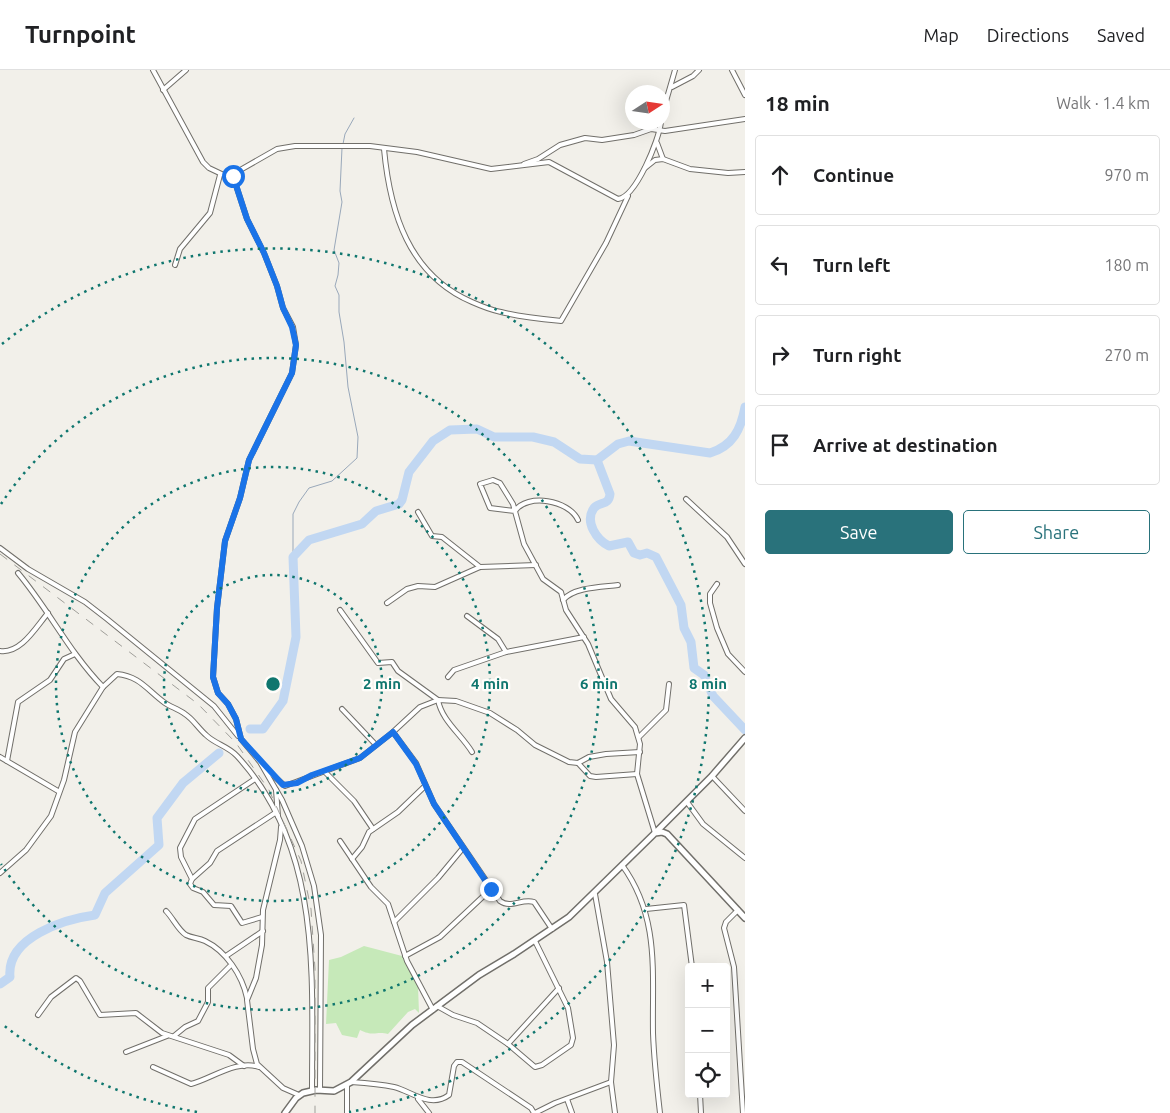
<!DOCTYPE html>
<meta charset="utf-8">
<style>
:root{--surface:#fff;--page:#f6f6f6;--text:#202124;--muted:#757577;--line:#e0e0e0;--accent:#29727b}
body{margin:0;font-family:Ubuntu,sans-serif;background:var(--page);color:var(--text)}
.controls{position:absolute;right:15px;bottom:15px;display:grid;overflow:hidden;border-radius:5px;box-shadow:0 5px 20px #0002}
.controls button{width:45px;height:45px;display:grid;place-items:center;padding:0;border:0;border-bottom:1px solid var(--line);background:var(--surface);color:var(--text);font:25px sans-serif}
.compass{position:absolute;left:625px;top:15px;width:45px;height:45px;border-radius:50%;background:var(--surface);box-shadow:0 5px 20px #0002;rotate:78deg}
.stop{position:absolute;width:15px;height:15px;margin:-11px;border:4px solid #1a73e8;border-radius:50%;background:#fff}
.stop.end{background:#1a73e8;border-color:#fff;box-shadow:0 1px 5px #0008}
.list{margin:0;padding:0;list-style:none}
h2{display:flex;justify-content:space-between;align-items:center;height:65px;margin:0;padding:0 20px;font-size:21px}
h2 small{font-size:16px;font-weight:400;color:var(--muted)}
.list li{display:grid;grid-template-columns:32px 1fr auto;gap:15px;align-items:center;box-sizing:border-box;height:80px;margin:0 10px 10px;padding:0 10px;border:1px solid var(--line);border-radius:5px}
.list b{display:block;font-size:19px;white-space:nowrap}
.list em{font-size:16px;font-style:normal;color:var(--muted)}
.actions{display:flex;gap:10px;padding:15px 20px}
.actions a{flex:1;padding:11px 0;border:1px solid var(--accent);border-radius:5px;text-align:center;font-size:18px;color:var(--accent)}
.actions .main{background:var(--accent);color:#fff}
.icon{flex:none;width:28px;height:28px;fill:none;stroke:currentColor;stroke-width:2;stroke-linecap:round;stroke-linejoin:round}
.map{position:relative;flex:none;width:745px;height:1043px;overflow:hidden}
header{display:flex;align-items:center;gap:30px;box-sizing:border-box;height:70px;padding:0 25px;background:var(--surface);border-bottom:1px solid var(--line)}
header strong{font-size:24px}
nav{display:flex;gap:28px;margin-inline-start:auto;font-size:18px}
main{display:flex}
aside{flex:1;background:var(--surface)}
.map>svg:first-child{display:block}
.green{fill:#c6e9b9}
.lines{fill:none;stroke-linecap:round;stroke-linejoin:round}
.stream{stroke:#99a8ba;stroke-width:1}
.river{stroke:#c1d7f2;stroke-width:9}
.street-casing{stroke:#716f6a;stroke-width:6}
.secondary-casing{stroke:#716f6a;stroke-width:8}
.street{stroke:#fff;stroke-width:4}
.secondary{stroke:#fff;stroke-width:5}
.rail{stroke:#a09f9a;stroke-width:1;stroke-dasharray:9 9;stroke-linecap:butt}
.route{stroke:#1a73e8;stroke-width:6}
.ring{fill:none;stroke:#0f766e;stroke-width:2.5;stroke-dasharray:2.5 5}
.centre{fill:#0f766e;stroke:#fffdfa;stroke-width:2.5}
.ring-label{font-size:15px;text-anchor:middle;font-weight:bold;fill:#0f766e;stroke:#fffdfa;stroke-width:4.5;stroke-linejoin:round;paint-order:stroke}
</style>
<header>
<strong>Turnpoint</strong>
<nav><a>Map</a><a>Directions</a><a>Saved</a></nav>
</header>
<main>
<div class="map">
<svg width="745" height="1043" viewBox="0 0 745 1043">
<rect width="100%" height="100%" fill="#f2f0ea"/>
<path class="green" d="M 364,876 L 402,886 L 418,916 L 419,943 L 415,939 L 408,942 L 388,964 C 376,961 374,967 360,960 L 357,968 L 342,965 L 336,953 L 326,954 L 329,890 L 341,887 Z"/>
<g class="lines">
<g class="stream">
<path d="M 343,74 L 345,64 L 354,48"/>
<path d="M 293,487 L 293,444 L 299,432 L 309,418 L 332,411 L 357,388 L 358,367 L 348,317 L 344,272 L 339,242 L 339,225 L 335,216 L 338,205 L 339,193 L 334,180 L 342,132 L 340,121 L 342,78"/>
</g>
<g class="river">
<path d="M 597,390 L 610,424 C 609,436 600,431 594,438 C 584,452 597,470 609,476 L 628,472 L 634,483 L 640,485 L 647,483 L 656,487 L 681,535 L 684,558 L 691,572 L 694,598 L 704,605 L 713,626 L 745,660"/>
<path d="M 250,659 L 263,659 L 283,631 L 296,567 L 293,487 L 309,470 L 362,454 L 376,441 L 399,434 L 402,430 L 409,402 L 433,371 L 450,360 L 477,359 L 494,367 L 533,367 L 554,372 L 580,389 L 597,390 L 618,374 L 629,371 L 710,383 C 733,376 741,359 745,337"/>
<path d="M 0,914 L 10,907 C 6,867 65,849 95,845 L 105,823 L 159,775 L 157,748 L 183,713 L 219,683"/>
</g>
<defs>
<g id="street">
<path d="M 153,0 L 203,92 L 209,98 L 228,107 L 277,79 L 295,76 L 370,76 L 417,82 L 491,99 L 549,92 L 618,129 C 636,127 659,70 661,52"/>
<path d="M 732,0 L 745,25"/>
<path d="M 672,17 L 693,6 L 699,0"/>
<path d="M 163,20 L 186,0"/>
<path d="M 662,45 L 675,0"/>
<path d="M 657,73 L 663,89"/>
<path d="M 384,79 C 390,143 409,205 472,232 C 481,236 491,240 501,242 C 520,247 541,249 561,251 L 606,173 L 628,126"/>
<path d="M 524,94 L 538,89 L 560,75 L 585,68 L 602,70 L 634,65 L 651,59 L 665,61 L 745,49"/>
<path d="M 645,98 L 655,90 L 663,89 L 690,99 L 728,103 L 745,102"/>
<path d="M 233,106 L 247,149 L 264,183 L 277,216 L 283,238 L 293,257 L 296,275 L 292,303 L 249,390 L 240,428 L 225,471 L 217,538 L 213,607 L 218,623 L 228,634 L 236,649 L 241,669 L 260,692 L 282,730 L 302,776 L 314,816 L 321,865 L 320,1020"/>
<path d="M 175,195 L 180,179 L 210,143 L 220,105"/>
<path d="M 686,429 L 727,467 L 745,494"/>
<path d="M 418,442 L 432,466 L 442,467 L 480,497"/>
<path d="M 578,450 C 569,430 527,423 515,441 L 490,438 L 480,414 L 493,410 L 500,413 L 513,434 L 524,474 L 543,509 L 561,522 L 566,540 L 588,574 L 611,629 L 635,657 L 640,674 L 637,704 L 655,763"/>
<path d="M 0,478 L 28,499 L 85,532 L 107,549 L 214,636 L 238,666"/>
<path d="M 18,503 C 49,540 69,582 103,617"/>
<path d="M 717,514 L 710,524 L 710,533 L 717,558 L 728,584 L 745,602"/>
<path d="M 563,530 C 574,517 602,517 618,515"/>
<path d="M 387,533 L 407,519 L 418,516 L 435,517 L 480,497 L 536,495"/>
<path d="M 340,540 L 378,593 L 392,592 L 398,601 L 438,630 C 442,651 461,664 472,682"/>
<path d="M 467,546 L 498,569 L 506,582"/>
<path d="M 0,581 C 21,584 36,557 48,543"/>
<path d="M 448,607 L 454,600 L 506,582 L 584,567"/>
<path d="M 342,639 L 376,675"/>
<path d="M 393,662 L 416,693 L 434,734 L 500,831 C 511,839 522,828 534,832 L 552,859"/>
<path d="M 639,667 L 666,640 L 669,614"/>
<path d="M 0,687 L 58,721"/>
<path d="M 7,691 L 18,632 L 50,610 L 64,589 L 75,584"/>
<path d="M 578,693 L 590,706 L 596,707 L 637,704"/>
<path d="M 266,699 L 285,716 L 360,688 L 393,662 L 420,637 L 438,630 L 456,631 L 490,643 L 517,660 L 535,675 L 569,692 L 578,693 L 589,687 L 606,684 L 640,682"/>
<path d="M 325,702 L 354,731 L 373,759"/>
<path d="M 712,706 L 745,741"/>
<path d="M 276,720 L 278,746"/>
<path d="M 687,732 L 703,754 L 745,788"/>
<path d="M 281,757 L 280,770 L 263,840 L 262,875 L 256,908 L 247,930 L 253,979 L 257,994 L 283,1018 L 299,1025"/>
<path d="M 340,771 L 371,817 L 388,834 L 407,891 L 433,940"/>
<path d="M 352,789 L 362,777 L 369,762 L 398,742 L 425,716"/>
<path d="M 622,795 C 660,847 652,902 653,963 C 654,990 657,1017 660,1043"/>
<path d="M 0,803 L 26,780 L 51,746 L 64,710 L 75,662 L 103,617 L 117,604 C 140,606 148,621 165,633 C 171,637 178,639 185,644 C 193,649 198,658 206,665 C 215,674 228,676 237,686 C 322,778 312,905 312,1020"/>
<path d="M 192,809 L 181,787 L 180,778 L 195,749 L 255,709"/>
<path d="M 595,824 L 607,892 L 614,975 L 611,1012 L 615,1043"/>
<path d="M 646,839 L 684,835 L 692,897"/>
<path d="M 738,840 L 726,852 L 724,858 L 734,897 L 743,1043"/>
<path d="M 166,841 C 173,848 178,860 186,865 C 192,868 199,868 205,871 C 226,881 242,905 247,928"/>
<path d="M 262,847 L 242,853 L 231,836 L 214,835 L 203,822 L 193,818 L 190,814 L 192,809 L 210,793 L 217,781 L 275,743"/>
<path d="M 394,852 L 438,808 L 463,778"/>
<path d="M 226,886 L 263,861"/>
<path d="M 405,886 L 440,867 L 491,819"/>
<path d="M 437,936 L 453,945 L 477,953 L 508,974 L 535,997 L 542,995 L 571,975 L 573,968 L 568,938 L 535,871"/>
<path d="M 38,945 L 51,927 L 76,908 L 80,911 L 100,945 L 136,943 L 162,963 L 229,985 L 244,996"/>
<path d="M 174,966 L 185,957 L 198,951 L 208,932 L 208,918 L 230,896"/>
<path d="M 508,974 L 559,918"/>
<path d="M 126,982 L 167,966"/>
<path d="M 153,997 L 191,1014 C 211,1009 237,989 259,997"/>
<path d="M 351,1012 C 366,1013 380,1014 394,1017 C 411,1021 430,1039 449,1025 L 454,996 L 457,992 L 462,992 L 531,1038 L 534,1043"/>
<path d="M 347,1015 L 347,1043"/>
<path d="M 700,1024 L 701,1043"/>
<path d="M 418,1029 L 429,1043"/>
<path d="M 567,1029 L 572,1043"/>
<path d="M 535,1043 L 555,1033 L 611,1012"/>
</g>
<g id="secondary">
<path d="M 656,762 L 712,706 L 745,668"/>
<path d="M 285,1043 L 296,1028 L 303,1023 L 316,1020 L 334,1021 L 351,1012 L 412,955 L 479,905 L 514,884 L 569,847 L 655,763 L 662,762 L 667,764 L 745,848"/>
</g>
</defs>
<use href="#street" class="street-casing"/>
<use href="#secondary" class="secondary-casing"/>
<use href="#street" class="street"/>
<use href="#secondary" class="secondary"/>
<path class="rail" d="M 0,484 L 198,634 L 236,673 L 269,720 L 301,791 L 311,839 L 315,899 L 315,1043"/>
</g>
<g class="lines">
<path class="route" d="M 233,106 L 247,149 L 264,183 L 277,216 L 283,238 L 292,257 L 296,275 L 292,303 L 249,390 L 240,428 L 225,471 L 217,538 L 213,607 L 218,623 L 228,634 L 236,649 L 241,669 L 283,715 L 297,713 L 312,705 L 360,688 L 393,662 L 416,694 L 434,734 L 491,819"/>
</g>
<g class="ring">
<circle cx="273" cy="614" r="109"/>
<circle cx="273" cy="614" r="217"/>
<path d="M1 434A326 326 0 1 1 1 794"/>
<path d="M197 1042A435 435 0 0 1 2 954M2 274A435 435 0 1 1 349 1042"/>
</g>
<circle cx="273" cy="614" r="8" class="centre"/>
<g class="ring-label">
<text x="382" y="619">2 min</text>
<text x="490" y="619">4 min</text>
<text x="599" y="619">6 min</text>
<text x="708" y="619">8 min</text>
</g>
</svg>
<div class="controls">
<button>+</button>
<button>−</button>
<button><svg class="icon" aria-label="locate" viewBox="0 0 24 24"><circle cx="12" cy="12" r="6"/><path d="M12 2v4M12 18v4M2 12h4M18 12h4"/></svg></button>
</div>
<svg class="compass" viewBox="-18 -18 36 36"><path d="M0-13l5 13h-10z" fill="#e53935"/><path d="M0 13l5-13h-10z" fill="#757577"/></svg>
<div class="stop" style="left:233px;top:106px"></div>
<div class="stop end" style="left:491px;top:819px"></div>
</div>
<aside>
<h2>18 min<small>Walk · 1.4 km</small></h2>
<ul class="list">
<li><svg class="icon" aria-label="ahead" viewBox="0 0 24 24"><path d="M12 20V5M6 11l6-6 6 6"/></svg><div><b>Continue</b></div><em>970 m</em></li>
<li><svg class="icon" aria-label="left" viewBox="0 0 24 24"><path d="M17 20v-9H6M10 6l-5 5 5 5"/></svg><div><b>Turn left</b></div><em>180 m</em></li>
<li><svg class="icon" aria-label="right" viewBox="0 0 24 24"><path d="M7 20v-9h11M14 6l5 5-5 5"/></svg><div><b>Turn right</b></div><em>270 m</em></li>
<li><svg class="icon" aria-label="arrive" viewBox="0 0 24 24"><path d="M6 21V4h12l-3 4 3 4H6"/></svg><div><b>Arrive at destination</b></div></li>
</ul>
<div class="actions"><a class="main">Save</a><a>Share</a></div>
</aside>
</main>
